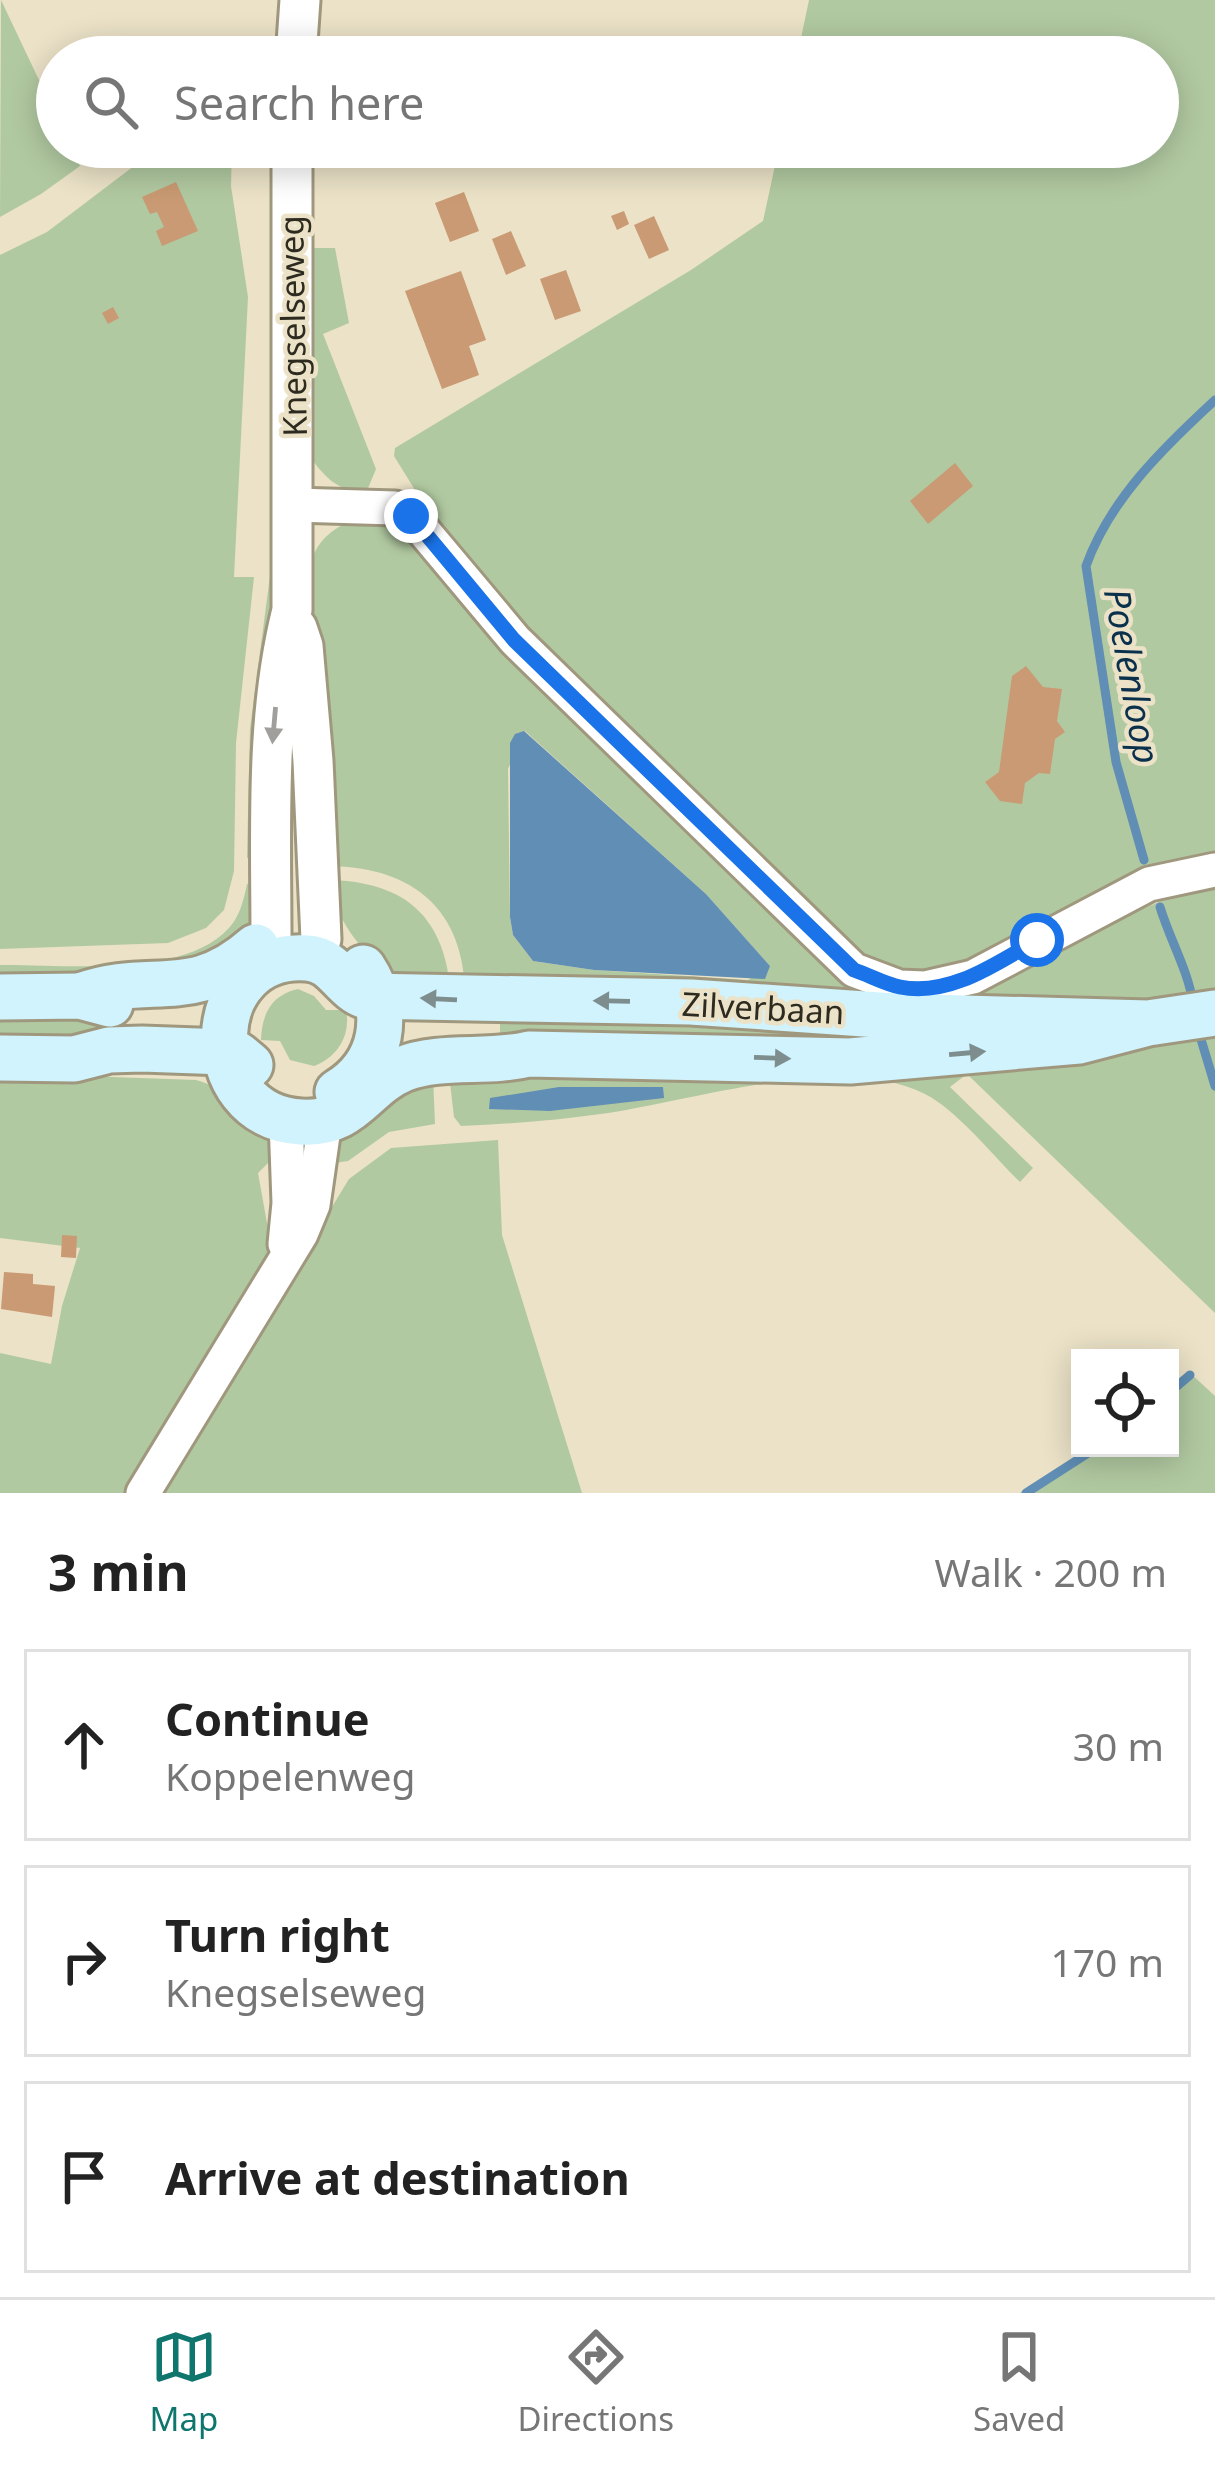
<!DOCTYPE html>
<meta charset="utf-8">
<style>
:root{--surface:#fff;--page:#f2f2f2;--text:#222;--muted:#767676;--line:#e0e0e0;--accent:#0f766e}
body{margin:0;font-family:"Noto Sans",sans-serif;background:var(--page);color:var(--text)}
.controls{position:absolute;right:36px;bottom:36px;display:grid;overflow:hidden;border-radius:0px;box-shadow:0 6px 30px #0003}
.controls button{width:108px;height:108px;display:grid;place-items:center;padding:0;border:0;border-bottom:3px solid var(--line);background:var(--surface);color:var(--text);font:60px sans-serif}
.stop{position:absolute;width:36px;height:36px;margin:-27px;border:9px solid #1a73e8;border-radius:50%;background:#fff}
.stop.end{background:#1a73e8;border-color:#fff;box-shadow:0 3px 12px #0008}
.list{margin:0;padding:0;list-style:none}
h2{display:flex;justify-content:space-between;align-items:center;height:156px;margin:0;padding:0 48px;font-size:51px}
h2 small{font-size:39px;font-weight:400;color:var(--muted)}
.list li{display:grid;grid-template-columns:78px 1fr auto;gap:36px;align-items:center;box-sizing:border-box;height:192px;margin:0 24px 24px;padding:0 24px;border:3px solid var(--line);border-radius:0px}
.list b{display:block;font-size:45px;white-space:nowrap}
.list p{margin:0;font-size:39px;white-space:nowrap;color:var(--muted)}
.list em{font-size:39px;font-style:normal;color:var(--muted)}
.icon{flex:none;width:66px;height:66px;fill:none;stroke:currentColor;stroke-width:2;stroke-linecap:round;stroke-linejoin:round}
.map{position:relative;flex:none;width:1215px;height:1493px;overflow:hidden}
.search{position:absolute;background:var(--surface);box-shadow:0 6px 30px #0003;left:36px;right:36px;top:36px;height:132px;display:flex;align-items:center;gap:30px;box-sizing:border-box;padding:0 42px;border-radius:66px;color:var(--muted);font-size:45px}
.sheet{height:804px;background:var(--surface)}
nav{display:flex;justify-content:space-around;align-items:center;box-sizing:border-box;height:168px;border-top:3px solid var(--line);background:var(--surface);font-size:33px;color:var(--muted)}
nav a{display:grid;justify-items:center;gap:6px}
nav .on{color:var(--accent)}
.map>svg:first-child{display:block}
.green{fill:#b1c9a1;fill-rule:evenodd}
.water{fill:#608eb4}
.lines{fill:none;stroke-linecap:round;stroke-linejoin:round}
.stream{stroke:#608eb4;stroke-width:9}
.building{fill:#c99a73}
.minor-casing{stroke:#a0987e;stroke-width:39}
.tertiary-casing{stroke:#a0987e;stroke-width:45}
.secondary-casing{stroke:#a0987e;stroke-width:51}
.minor{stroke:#fff;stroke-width:33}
.tertiary{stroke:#fff;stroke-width:39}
.secondary{stroke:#d0f3fd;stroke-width:45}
.oneway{fill:#a09f9b}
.oneway2{fill:#7e8e8e}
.route{stroke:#1a73e8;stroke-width:15}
.labels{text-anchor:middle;stroke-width:9;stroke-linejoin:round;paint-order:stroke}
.street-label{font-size:33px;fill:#2d2a20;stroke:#ebe2c7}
.water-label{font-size:36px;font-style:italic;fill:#0a304b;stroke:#ebe2c7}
</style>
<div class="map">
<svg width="1215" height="1493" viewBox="0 0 1215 1493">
<rect width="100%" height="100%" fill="#ebe2c7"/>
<g class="green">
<path d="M 1,0 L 57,118 L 57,147 L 71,147 L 80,166 L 41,194 L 0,217 Z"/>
<path d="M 809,0 L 1215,0 L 1215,853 L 1174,861 L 1131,876 L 1008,942 L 970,969 L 909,974 L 846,953 L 537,649 L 454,553 L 394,456 L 395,448 L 691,270 L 763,221 L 779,147 L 1158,147 L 1158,57 L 797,57 Z"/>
<path d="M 159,147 L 232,147 L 231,186 L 248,297 L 234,577 L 254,577 L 236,743 L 234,871 L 224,910 L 206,928 L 168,943 L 0,949 L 0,255 L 47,232 Z"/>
<path d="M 304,248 L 335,248 L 349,323 L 323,334 L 376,469 L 366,493 C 336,491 324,476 307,453 Z"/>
<path d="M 352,520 L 396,522 L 819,957 L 963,988 L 1161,901 L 1215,886 L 1215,995 L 1149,1005 L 465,988 C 461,903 406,866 326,866 L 308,573 C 314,545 326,532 352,520 ZM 525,731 L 706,894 L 770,966 L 748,980 L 594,970 L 533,961 L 513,935 L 510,917 L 508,769 Z"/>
<path d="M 281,575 L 253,867 L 247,857 L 250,729 L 270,576 Z"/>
<path d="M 327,880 C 401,881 443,913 450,988 C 385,986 343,940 327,880 Z"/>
<path d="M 260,881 L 249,929 L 209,964 L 0,981 L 0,965 C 64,964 183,979 229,928 C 240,916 244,899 247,884 Z"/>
<path d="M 298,989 L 314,996 L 326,1010 L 346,1010 C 351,1035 338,1057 314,1066 L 290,1060 L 280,1041 L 261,1040 C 262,1014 271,995 298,989 Z"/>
<path d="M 500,1009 L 919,1027 L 846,1042 L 806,1037 L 500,1035 Z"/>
<path d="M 0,1012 L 101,1013 L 102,1042 L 0,1042 Z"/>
<path d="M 1215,1029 L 1215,1313 L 967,1074 L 950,1087 L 1033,1168 L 1020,1182 C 994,1157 957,1110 925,1094 C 844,1053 697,1099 608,1113 C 559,1120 511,1124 461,1126 L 454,1117 L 449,1074 Z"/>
<path d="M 0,1073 L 196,1080 C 233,1090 266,1127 277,1163 L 268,1163 L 258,1173 L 272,1251 L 128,1493 L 0,1493 L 0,1353 L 51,1364 L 62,1306 L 80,1248 L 0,1238 Z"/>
<path d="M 433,1076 L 435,1124 L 389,1132 L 348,1161 L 328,1164 C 347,1118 390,1094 433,1076 Z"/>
<path d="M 498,1140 L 502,1235 L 582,1493 L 157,1493 L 349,1179 L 391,1148 Z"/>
<path d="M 1190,1373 L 1215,1396 L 1215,1493 L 1020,1493 L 1102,1448 L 1170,1448 L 1170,1393 Z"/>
</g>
<g class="water">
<path d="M 524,731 L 706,894 L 770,966 L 765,979 L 594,970 L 533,961 L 513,935 L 510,917 L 510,743 L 515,734 Z"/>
<path d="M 559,1087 L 663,1087 L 664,1098 L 550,1111 L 489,1109 L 490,1098 Z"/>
</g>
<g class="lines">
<g class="stream">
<path d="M 1144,860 L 1116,762 L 1086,566 C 1110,499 1164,447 1215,400"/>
<path d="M 1160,907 C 1170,940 1188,970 1193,1003"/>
<path d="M 1197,1026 L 1215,1086"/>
<path d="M 1170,1392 L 1190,1375"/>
<path d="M 1026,1493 L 1096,1448"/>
</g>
</g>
<g class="building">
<path d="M 176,182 L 198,231 L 162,246 L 156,231 L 164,227 L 157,212 L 150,214 L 142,197 Z"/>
<path d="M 464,192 L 479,231 L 450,242 L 435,203 Z"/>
<path d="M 624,211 L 629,224 L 617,230 L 611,216 Z"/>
<path d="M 654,216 L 669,250 L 649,259 L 634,225 Z"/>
<path d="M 511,231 L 526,266 L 506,275 L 492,239 Z"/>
<path d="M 566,270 L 581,311 L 555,320 L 540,279 Z"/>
<path d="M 461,271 L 486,340 L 469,346 L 479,375 L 442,389 L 405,291 Z"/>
<path d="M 113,307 L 119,318 L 108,324 L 102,313 Z"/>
<path d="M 955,463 L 973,486 L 928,524 L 910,501 Z"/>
<path d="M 1026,666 L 1043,687 L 1062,689 L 1057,721 L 1065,732 L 1055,739 L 1050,774 L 1039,773 L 1025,783 L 1022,804 L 1000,801 L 985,782 L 999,772 L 1012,676 Z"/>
<path d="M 62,1235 L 77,1236 L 76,1258 L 61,1257 Z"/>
<path d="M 4,1272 L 33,1274 L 33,1284 L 55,1286 L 52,1317 L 1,1309 Z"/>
</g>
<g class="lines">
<defs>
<g id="minor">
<path d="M 294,505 L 395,508 L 411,516 L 515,640 L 854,970 L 899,987 L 925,988 L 973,977 L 1149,884 L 1215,870"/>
<path d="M 285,1244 L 289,1203 L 286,1120"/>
<path d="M 143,1493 L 301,1234 L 313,1205 L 325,1121"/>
</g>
<g id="tertiary">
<path d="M 296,57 L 300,0"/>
<path d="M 297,628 L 303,646 L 313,761 L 321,939"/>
<path d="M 271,939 C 271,829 265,717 292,610 L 292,147"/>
</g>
<g id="secondary">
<path d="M 80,996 C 152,970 190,1005 256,947"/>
<path d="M 0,997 L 80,996 L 110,1004"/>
<path d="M 1148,1023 L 893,1016 L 691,1002 L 366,996 C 342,988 336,960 307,958 C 201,950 195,1116 301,1122 C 355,1125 362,1086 403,1069 C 440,1054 488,1064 529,1054 L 850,1061 L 1079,1041 L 1148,1023 L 1215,1013"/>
<path d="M 0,1058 L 74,1059 L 109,1050 L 142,1049 L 225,1052 L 238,1055 L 250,1065"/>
<path d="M 338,1092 C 383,1065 392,1012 363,968"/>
</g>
</defs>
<use href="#minor" class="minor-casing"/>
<use href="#tertiary" class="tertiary-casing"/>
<use href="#secondary" class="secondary-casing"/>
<use href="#minor" class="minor"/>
<use href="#tertiary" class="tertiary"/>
<use href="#secondary" class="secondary"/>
</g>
<defs><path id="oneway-solid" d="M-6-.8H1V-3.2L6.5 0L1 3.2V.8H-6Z" transform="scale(3)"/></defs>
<use class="oneway" href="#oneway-solid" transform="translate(274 725) rotate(95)"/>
<g class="oneway2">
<use href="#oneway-solid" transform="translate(439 999) rotate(-177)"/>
<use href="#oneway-solid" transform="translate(612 1001) rotate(-179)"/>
<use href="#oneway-solid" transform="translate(967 1053) rotate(-5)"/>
<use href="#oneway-solid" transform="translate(772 1058) rotate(2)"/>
</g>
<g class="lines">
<path class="route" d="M 411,516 L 514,640 L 854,970 C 869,975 885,984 900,987 C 950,997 997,963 1037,940"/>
</g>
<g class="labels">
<g class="street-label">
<text transform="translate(293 326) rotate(-91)" y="12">Knegselseweg</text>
<text transform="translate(763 1008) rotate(3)" y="12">Zilverbaan</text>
</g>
<g class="water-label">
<text transform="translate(1132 676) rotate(80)" y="13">Poelenloop</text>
</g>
</g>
</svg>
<div class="controls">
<button><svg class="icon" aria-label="locate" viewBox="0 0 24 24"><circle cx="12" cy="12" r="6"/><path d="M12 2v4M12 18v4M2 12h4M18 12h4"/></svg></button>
</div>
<div class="stop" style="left:1037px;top:940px"></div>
<div class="stop end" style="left:411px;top:516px"></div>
<div class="search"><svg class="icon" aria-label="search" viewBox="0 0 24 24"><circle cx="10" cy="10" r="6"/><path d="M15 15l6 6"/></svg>Search here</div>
</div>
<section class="sheet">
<h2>3 min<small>Walk · 200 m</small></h2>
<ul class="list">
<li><svg class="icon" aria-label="ahead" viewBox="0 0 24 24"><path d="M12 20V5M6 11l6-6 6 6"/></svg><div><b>Continue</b><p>Koppelenweg</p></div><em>30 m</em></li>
<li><svg class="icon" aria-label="right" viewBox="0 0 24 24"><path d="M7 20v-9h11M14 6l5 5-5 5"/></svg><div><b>Turn right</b><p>Knegselseweg</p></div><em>170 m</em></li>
<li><svg class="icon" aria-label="arrive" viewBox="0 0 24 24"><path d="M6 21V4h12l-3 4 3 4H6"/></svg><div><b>Arrive at destination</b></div></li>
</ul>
</section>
<nav>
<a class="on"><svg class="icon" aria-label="map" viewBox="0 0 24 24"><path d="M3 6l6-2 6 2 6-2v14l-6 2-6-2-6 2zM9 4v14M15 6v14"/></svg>Map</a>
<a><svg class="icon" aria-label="directions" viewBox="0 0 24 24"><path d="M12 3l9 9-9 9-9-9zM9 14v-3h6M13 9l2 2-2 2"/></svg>Directions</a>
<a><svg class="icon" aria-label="saved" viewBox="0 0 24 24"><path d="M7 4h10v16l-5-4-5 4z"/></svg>Saved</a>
</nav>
